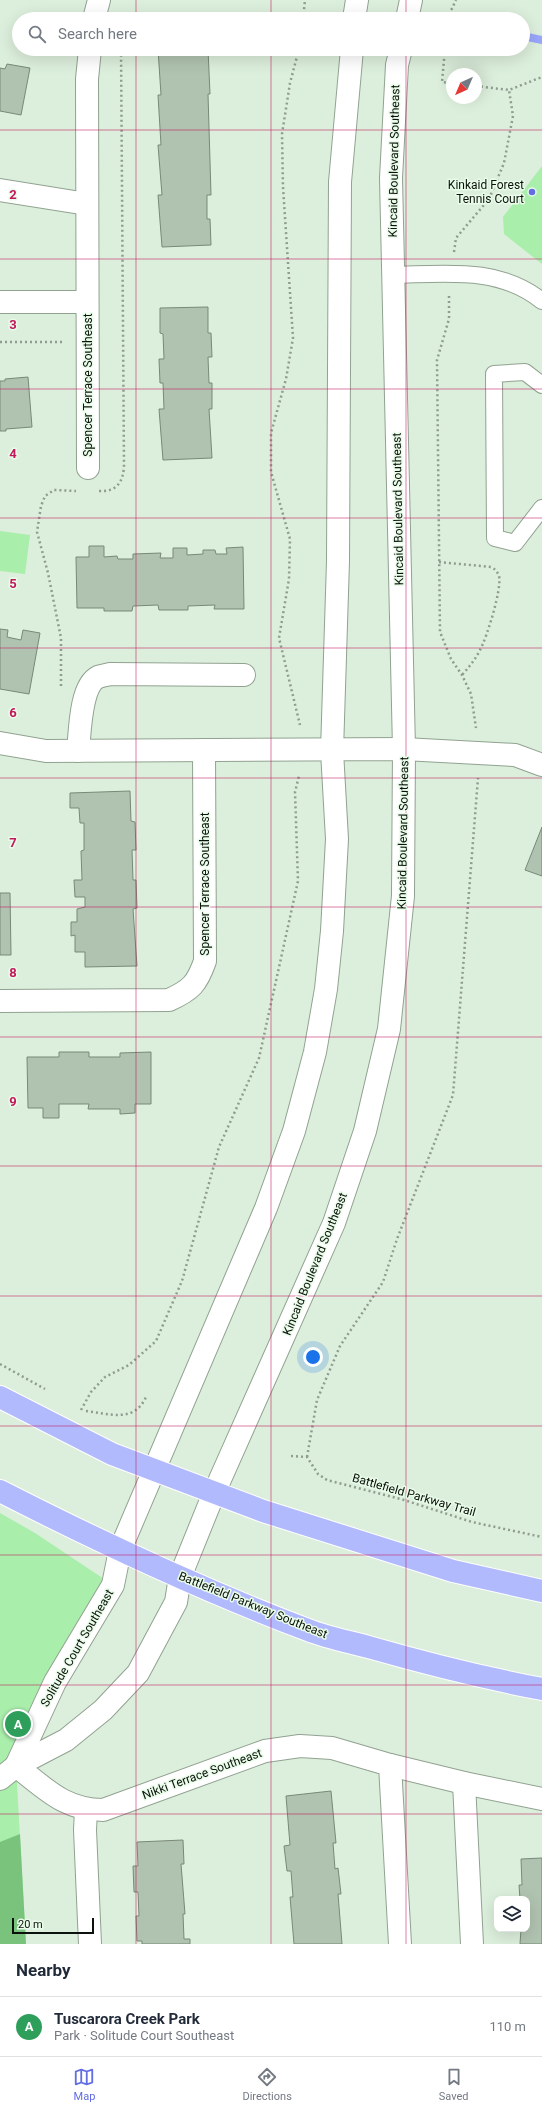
<!DOCTYPE html>
<meta charset="utf-8">
<style>
:root{--surface:#fff;--page:#f6f6f7;--text:#1f2937;--muted:#747a83;--line:#e0e1e3;--accent:#626ce4}
body{margin:0;font-family:Roboto,sans-serif;background:var(--page);color:var(--text)}
.controls{position:absolute;right:12px;bottom:12px;display:grid;overflow:hidden;border-radius:8px;box-shadow:0 4px 16px #0002}
.controls button{width:36px;height:36px;display:grid;place-items:center;padding:0;border:0;border-bottom:1px solid var(--line);background:var(--surface);color:var(--text);font:20px sans-serif}
.compass{position:absolute;left:446px;top:68px;width:36px;height:36px;border-radius:50%;background:var(--surface);box-shadow:0 4px 16px #0002;rotate:224deg}
.scale{position:absolute;left:12px;bottom:10px;width:82px;box-sizing:border-box;padding-left:4px;border:2px solid #0b110b;border-top:0;font-size:11px;line-height:14px;white-space:nowrap;color:#0b110b;-webkit-text-stroke:3px #e9fce9;paint-order:stroke}
.you{position:absolute;left:313px;top:1357px;width:14px;height:14px;margin:-10px;border:3px solid #fff;border-radius:50%;background:#1a73e8;box-shadow:0 0 0 6px #1a73e833}
.badge{display:grid;place-items:center;width:26px;height:26px;border-radius:50%;background:var(--accent);color:#fff;font-size:13px;font-weight:700}
.pin{position:absolute;translate:-50% -50%;border:2px solid #fff;box-shadow:0 1px 4px #0006}
.list{margin:0;padding:0;list-style:none}
h2{display:flex;justify-content:space-between;align-items:center;height:52px;margin:0;padding:0 16px;font-size:17px}
h2 small{font-size:13px;font-weight:400;color:var(--muted)}
.list li{display:grid;grid-template-columns:26px 1fr auto;gap:12px;align-items:center;box-sizing:border-box;height:60px;padding:0 16px;border-top:1px solid var(--line)}
.list b{display:block;font-size:15px;white-space:nowrap}
.list p{margin:0;font-size:13px;white-space:nowrap;color:var(--muted)}
.list em{font-size:13px;font-style:normal;color:var(--muted)}
.icon{flex:none;width:22px;height:22px;fill:none;stroke:currentColor;stroke-width:2;stroke-linecap:round;stroke-linejoin:round}
.map{position:relative;flex:none;width:542px;height:1944px;overflow:hidden}
.search{position:absolute;background:var(--surface);box-shadow:0 4px 16px #0002;left:12px;right:12px;top:12px;height:44px;display:flex;align-items:center;gap:10px;box-sizing:border-box;padding:0 14px;border-radius:22px;color:var(--muted);font-size:15px}
.sheet{height:112px;background:var(--surface)}
nav{display:flex;justify-content:space-around;align-items:center;box-sizing:border-box;height:56px;border-top:1px solid var(--line);background:var(--surface);font-size:11px;color:var(--muted)}
nav a{display:grid;justify-items:center;gap:2px}
nav .on{color:var(--accent)}
.map>svg:first-child{display:block}
.green{fill:#a9eeab}
.forest{fill:#79c37d}
.lines{fill:none;stroke-linecap:round;stroke-linejoin:round}
.stream{stroke:#98a6fc;stroke-width:8}
.building{fill:#b0c2b0;stroke:#798979}
.service-casing{stroke:#91a291;stroke-width:18}
.minor-casing{stroke:#91a291;stroke-width:24}
.tertiary-casing{stroke:#91a291;stroke-width:24}
.primary-casing{stroke:#fff;stroke-width:24}
.path{stroke:#8f9c8f;stroke-width:2.5;stroke-dasharray:2 3;stroke-linecap:butt}
.service{stroke:#fff;stroke-width:16}
.minor{stroke:#fff;stroke-width:22}
.tertiary{stroke:#fff;stroke-width:22}
.primary{stroke:#b2bafe;stroke-width:22}
.grid{fill:none;stroke:#c2185b;stroke-width:1;stroke-opacity:0.55}
.poi-dot{fill:#626ce4;stroke:#e9fce9;stroke-width:1.5}
.labels{text-anchor:middle;stroke-width:3;stroke-linejoin:round;paint-order:stroke}
.street-label{font-size:12px;fill:#0b110b;stroke:#e9fce9}
.poi-label{font-size:12px;fill:#0b110b;stroke:#e9fce9;text-anchor:end}
.grid-label{font-size:13px;text-anchor:middle;font-weight:bold;fill:#c2185b;stroke:#e9fce9;stroke-width:3;stroke-linejoin:round;paint-order:stroke}
</style>
<div class="map">
<svg width="542" height="1944" viewBox="0 0 542 1944">
<rect width="100%" height="100%" fill="#dceedc"/>
<g class="green">
<path d="M 542,166 L 542,264 L 504,234 L 503,217 Z"/>
<path d="M 0,531 L 30,535 L 25,574 L 0,571 Z"/>
<path d="M 0,1513 L 35,1533 L 113,1585 L 16,1766 L 26,1944 L 0,1944 Z"/>
</g>
<path class="forest" d="M 20,1834 L 26,1944 L 0,1944 L 0,1842 Z"/>
<g class="lines">
<path class="stream" d="M 523,36 L 542,40"/>
</g>
<g class="building">
<path d="M 158,49 L 208,49 L 210,94 L 208,94 L 211,195 L 207,195 L 207,219 L 210,219 L 211,245 L 162,247 L 158,195 L 162,195 L 158,145 L 161,145 L 158,95 L 161,95 Z"/>
<path d="M 7,64 L 30,68 L 21,115 L 0,111 L 0,68 L 5,69 Z"/>
<path d="M 208,307 L 208,333 L 211,333 L 212,357 L 208,357 L 209,383 L 212,383 L 212,409 L 209,409 L 212,458 L 163,460 L 159,409 L 164,409 L 163,383 L 160,383 L 159,359 L 164,359 L 163,334 L 160,333 L 160,308 Z"/>
<path d="M 28,377 L 32,427 L 6,429 L 6,431 L 0,431 L 0,381 L 5,381 L 5,379 Z"/>
<path d="M 89,546 L 104,546 L 104,557 L 117,556 L 118,559 L 133,559 L 133,554 L 161,553 L 160,558 L 173,558 L 173,548 L 187,548 L 187,555 L 203,554 L 203,550 L 215,550 L 216,554 L 227,554 L 226,548 L 243,547 L 244,609 L 214,609 L 215,605 L 188,606 L 188,610 L 159,610 L 158,605 L 133,606 L 132,611 L 104,611 L 104,608 L 77,608 L 76,557 L 89,557 Z"/>
<path d="M 0,629 L 8,630 L 7,637 L 21,640 L 23,630 L 40,633 L 29,694 L 0,689 Z"/>
<path d="M 130,791 L 131,821 L 135,822 L 136,850 L 132,850 L 133,880 L 136,880 L 137,908 L 133,909 L 137,966 L 85,967 L 85,952 L 75,952 L 75,935 L 71,936 L 71,922 L 77,922 L 77,909 L 85,907 L 85,897 L 75,897 L 74,880 L 82,880 L 81,851 L 84,850 L 84,823 L 80,823 L 79,808 L 70,808 L 70,793 Z"/>
<path d="M 542,827 L 542,876 L 525,870 Z"/>
<path d="M 0,893 L 10,893 L 11,955 L 0,955 Z"/>
<path d="M 59,1052 L 89,1052 L 89,1057 L 120,1057 L 120,1053 L 151,1052 L 151,1104 L 135,1104 L 135,1113 L 120,1114 L 120,1109 L 88,1109 L 89,1104 L 59,1104 L 59,1118 L 43,1118 L 43,1108 L 28,1108 L 27,1057 L 59,1057 Z"/>
<path d="M 331,1791 L 336,1843 L 333,1843 L 335,1869 L 338,1868 L 341,1894 L 338,1894 L 342,1944 L 294,1944 L 290,1897 L 293,1897 L 291,1871 L 287,1871 L 284,1846 L 290,1845 L 286,1796 Z"/>
<path d="M 183,1840 L 184,1864 L 181,1864 L 185,1914 L 183,1914 L 184,1939 L 190,1939 L 190,1944 L 142,1944 L 142,1941 L 137,1941 L 136,1916 L 139,1916 L 138,1892 L 134,1892 L 133,1866 L 138,1866 L 137,1842 Z"/>
<path d="M 542,1858 L 542,1944 L 520,1944 L 521,1929 L 527,1929 L 527,1899 L 520,1899 L 519,1885 L 522,1885 L 521,1859 Z"/>
</g>
<g class="lines">
<defs>
<g id="service">
<path d="M 393,275 C 445,274 499,266 542,301"/>
<path d="M 542,385 L 525,372 L 494,374 L 495,538 L 515,543 L 542,508"/>
</g>
<g id="minor">
<path d="M 94,19 L 99,0"/>
<path d="M 0,190 L 87,204"/>
<path d="M 0,302 L 87,302"/>
<path d="M 88,468 L 87,79 L 90,49"/>
<path d="M 0,743 L 46,751 L 404,749 L 515,755 L 542,765"/>
<path d="M 78,751 C 80,733 80,686 98,677 C 101,676 106,675 110,674 L 244,675"/>
<path d="M 0,1001 L 169,1000 C 191,990 197,984 205,961 L 204,750"/>
<path d="M 390,1765 L 464,1783 L 542,1799"/>
<path d="M 16,1766 C 45,1788 64,1810 103,1810 L 265,1751 L 300,1746 L 332,1748 L 390,1765 L 400,1944"/>
<path d="M 16,1766 L 55,1682 L 113,1585 L 120,1550"/>
<path d="M 0,1779 L 16,1766 L 66,1740 L 103,1710 L 138,1673 L 176,1602 L 180,1577"/>
<path d="M 464,1783 L 472,1944"/>
<path d="M 86,1810 L 85,1830 L 90,1944"/>
</g>
<g id="tertiary">
<path d="M 354,19 L 357,0"/>
<path d="M 407,19 L 411,0"/>
<path d="M 120,1550 L 266,1208 L 294,1131 L 315,1052 L 326,989 L 332,931 L 337,839 L 332,751 L 338,561 L 340,182 L 352,49"/>
<path d="M 180,1577 L 214,1493 L 334,1223 L 365,1131 L 389,1029 L 403,896 L 404,749 L 391,178 L 397,65 L 401,49"/>
</g>
<g id="primary">
<path d="M 0,1397 L 112,1454 L 263,1511 L 453,1571 L 542,1591"/>
<path d="M 0,1491 C 100,1542 202,1590 308,1630 C 328,1638 351,1642 372,1648 C 428,1664 484,1678 542,1689"/>
</g>
</defs>
<use href="#service" class="service-casing"/>
<use href="#minor" class="minor-casing"/>
<use href="#tertiary" class="tertiary-casing"/>
<use href="#primary" class="primary-casing"/>
<g class="path">
<path d="M 303,19 L 305,0"/>
<path d="M 447,19 L 456,0"/>
<path d="M 299,49 L 290,83 L 282,134 L 283,187 L 293,338 L 286,379 L 271,433 L 271,472 L 290,539 L 289,579 L 279,638 L 300,725"/>
<path d="M 445,49 L 442,82 L 452,83"/>
<path d="M 476,86 L 509,90 L 542,77"/>
<path d="M 454,252 L 456,238 L 489,199 L 504,163 L 513,116 L 509,90"/>
<path d="M 449,296 L 449,319 L 437,360 L 440,632 L 451,659 L 462,675 L 471,694 L 476,728"/>
<path d="M 0,342 L 63,342"/>
<path d="M 99,491 C 117,492 123,482 124,466 L 121,49"/>
<path d="M 439,562 L 491,567 C 495,569 497,571 499,576 C 502,589 487,637 480,650 C 475,660 469,667 462,675"/>
<path d="M 61,686 L 61,638 L 48,573 L 37,532 L 41,506 L 45,496 L 54,490 L 76,491"/>
<path d="M 0,1364 L 45,1389"/>
<path d="M 81,1410 L 91,1392 L 105,1377 L 129,1365 L 156,1341 L 182,1281 L 219,1147 L 259,1058 L 298,881 L 295,792 L 299,776"/>
<path d="M 86,1411 C 110,1414 134,1423 146,1397"/>
<path d="M 291,1456 L 307,1457 L 318,1474 L 327,1480 L 404,1500 L 472,1522 L 542,1537"/>
<path d="M 307,1457 L 317,1400 L 340,1346 L 383,1282 L 397,1239 L 453,1095 L 478,778"/>
</g>
<use href="#service" class="service"/>
<use href="#minor" class="minor"/>
<use href="#tertiary" class="tertiary"/>
<use href="#primary" class="primary"/>
</g>
<path class="grid" d="M 136,0 L 136,19M 271,0 L 271,19M 406,0 L 406,19M 136,49 L 136,1944M 271,49 L 271,1944M 406,49 L 406,1944M 0,130 L 542,130M 0,259 L 542,259M 0,389 L 542,389M 0,518 L 542,518M 0,648 L 542,648M 0,778 L 542,778M 0,907 L 542,907M 0,1037 L 542,1037M 0,1166 L 542,1166M 0,1296 L 542,1296M 0,1426 L 542,1426M 0,1555 L 542,1555M 0,1685 L 542,1685M 0,1814 L 542,1814"/>
<circle class="poi-dot" cx="532" cy="192" r="4"/>
<g class="labels">
<g class="street-label">
<text transform="translate(394 161) rotate(-89)" y="4">Kincaid Boulevard Southeast</text>
<text transform="translate(88 385) rotate(-90)" y="4">Spencer Terrace Southeast</text>
<text transform="translate(398 509) rotate(-91)" y="4">Kincaid Boulevard Southeast</text>
<text transform="translate(403 833) rotate(-89)" y="4">Kincaid Boulevard Southeast</text>
<text transform="translate(205 884) rotate(-90)" y="4">Spencer Terrace Southeast</text>
<text transform="translate(315 1264) rotate(-68)" y="4">Kincaid Boulevard Southeast</text>
<text transform="translate(414 1495) rotate(16)" y="4">Battlefield Parkway Trail</text>
<text transform="translate(253 1605) rotate(22)" y="4">Battlefield Parkway Southeast</text>
<text transform="translate(77 1648) rotate(-60)" y="4">Solitude Court Southeast</text>
<text transform="translate(202 1774) rotate(-20)" y="4">Nikki Terrace Southeast</text>
</g>
<g class="poi-label">
<text x="524" y="189">Kinkaid Forest<tspan x="524" dy="14">Tennis Court</tspan></text>
</g>
</g>
<g class="grid-label">
<text x="13" y="199">2</text>
<text x="13" y="329">3</text>
<text x="13" y="458">4</text>
<text x="13" y="588">5</text>
<text x="13" y="717">6</text>
<text x="13" y="847">7</text>
<text x="13" y="977">8</text>
<text x="13" y="1106">9</text>
</g>
</svg>
<div class="controls">
<button><svg class="icon" aria-label="layers" viewBox="0 0 24 24"><path d="M12 4l9 5-9 5-9-5zM3 14l9 5 9-5"/></svg></button>
</div>
<svg class="compass" viewBox="-18 -18 36 36"><path d="M0-13l5 13h-10z" fill="#e53935"/><path d="M0 13l5-13h-10z" fill="#747a83"/></svg>
<div class="scale">20 m</div>
<div class="you"></div>
<div class="pin badge" style="left:18px;top:1724px;background:#2e9e5b">A</div>
<div class="search"><svg class="icon" aria-label="search" viewBox="0 0 24 24"><circle cx="10" cy="10" r="6"/><path d="M15 15l6 6"/></svg>Search here</div>
</div>
<section class="sheet">
<h2>Nearby<small></small></h2>
<ul class="list">
<li><span class="badge" style="background:#2e9e5b">A</span><div><b>Tuscarora Creek Park</b><p>Park · Solitude Court Southeast</p></div><em>110 m</em></li>
</ul>
</section>
<nav>
<a class="on"><svg class="icon" aria-label="map" viewBox="0 0 24 24"><path d="M3 6l6-2 6 2 6-2v14l-6 2-6-2-6 2zM9 4v14M15 6v14"/></svg>Map</a>
<a><svg class="icon" aria-label="directions" viewBox="0 0 24 24"><path d="M12 3l9 9-9 9-9-9zM9 14v-3h6M13 9l2 2-2 2"/></svg>Directions</a>
<a><svg class="icon" aria-label="saved" viewBox="0 0 24 24"><path d="M7 4h10v16l-5-4-5 4z"/></svg>Saved</a>
</nav>
